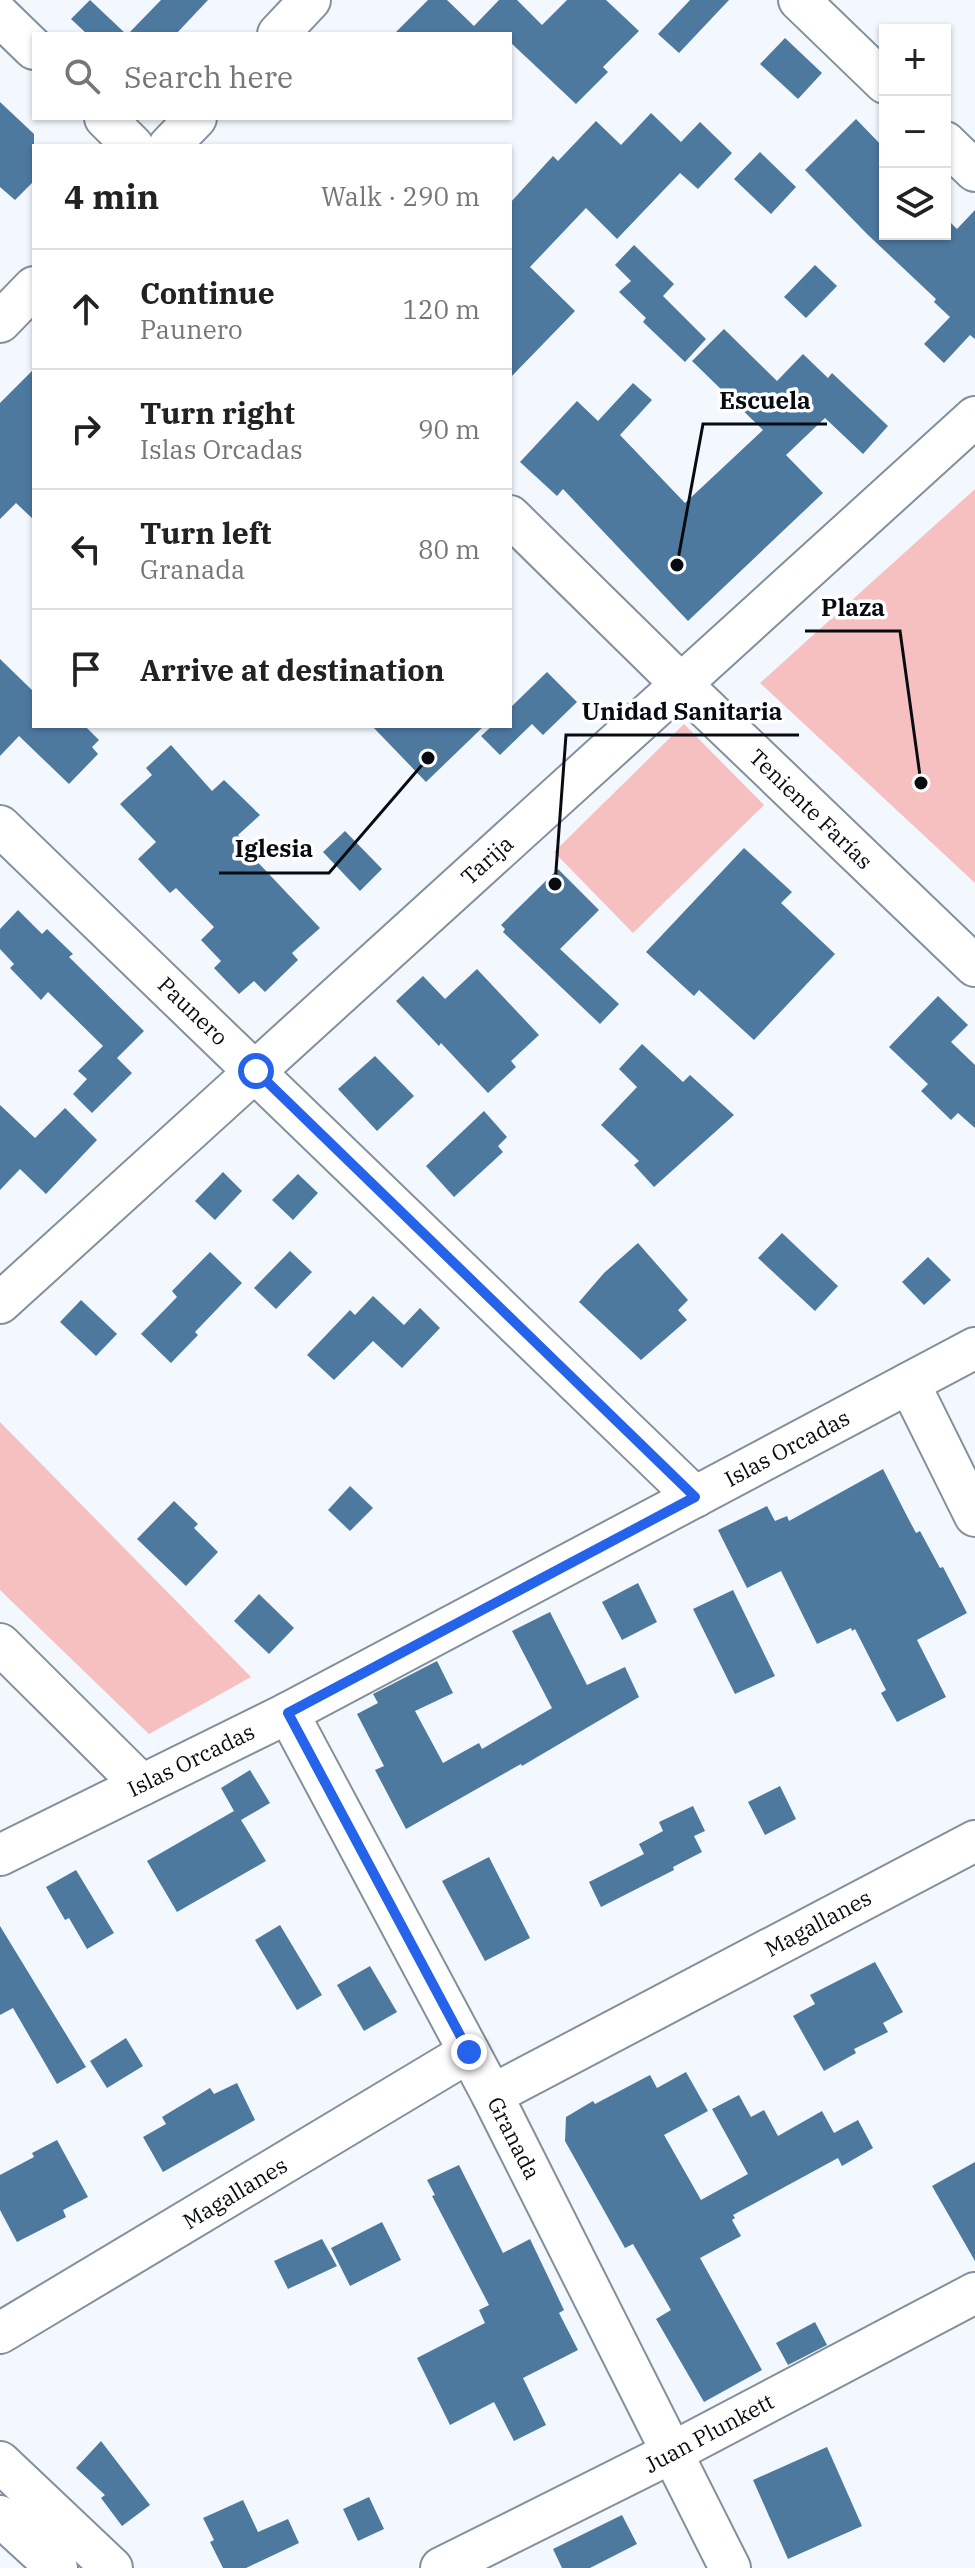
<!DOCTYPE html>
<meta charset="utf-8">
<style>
:root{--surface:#fff;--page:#f6f6f6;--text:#222;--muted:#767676;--line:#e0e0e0}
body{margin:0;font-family:"IBM Plex Serif",serif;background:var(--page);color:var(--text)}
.controls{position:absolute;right:24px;top:24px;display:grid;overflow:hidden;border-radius:0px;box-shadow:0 2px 6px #0004}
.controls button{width:72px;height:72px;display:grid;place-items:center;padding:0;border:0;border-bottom:2px solid var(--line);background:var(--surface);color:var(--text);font:40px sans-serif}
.stop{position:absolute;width:24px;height:24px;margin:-18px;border:6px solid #2563eb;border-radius:50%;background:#fff}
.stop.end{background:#2563eb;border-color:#fff;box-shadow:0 2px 8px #0008}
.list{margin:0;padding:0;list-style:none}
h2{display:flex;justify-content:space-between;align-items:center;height:104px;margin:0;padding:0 32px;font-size:34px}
h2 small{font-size:26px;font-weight:400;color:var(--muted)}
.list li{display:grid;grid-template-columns:52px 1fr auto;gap:24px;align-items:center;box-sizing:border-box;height:120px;padding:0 32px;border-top:2px solid var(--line)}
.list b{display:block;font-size:30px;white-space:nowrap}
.list p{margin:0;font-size:26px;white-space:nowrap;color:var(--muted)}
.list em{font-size:26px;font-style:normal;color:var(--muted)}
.icon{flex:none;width:44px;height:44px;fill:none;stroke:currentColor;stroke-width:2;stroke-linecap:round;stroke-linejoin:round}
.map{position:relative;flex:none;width:975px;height:2568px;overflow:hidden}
.search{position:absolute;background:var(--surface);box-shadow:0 2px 6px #0004;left:32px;top:32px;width:480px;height:88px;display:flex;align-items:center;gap:20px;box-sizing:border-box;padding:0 28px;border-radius:0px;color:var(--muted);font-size:30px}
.panel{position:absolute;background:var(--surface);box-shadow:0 2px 6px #0004;left:32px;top:144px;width:480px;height:584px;border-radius:0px}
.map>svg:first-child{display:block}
.green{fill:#f6c0c0}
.building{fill:#4d799f}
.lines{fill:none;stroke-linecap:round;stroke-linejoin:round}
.minor-casing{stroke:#83909c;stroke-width:44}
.minor{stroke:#fff;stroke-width:40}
.route{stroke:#2563eb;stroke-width:10}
.labels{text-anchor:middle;stroke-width:7;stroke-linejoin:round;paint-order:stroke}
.street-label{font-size:22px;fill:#080c11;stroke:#fff}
.leader{fill:none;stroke:#080c11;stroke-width:3}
.callout-dot{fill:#080c11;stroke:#fff;stroke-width:3}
.callout-label{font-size:24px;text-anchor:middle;font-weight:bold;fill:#080c11;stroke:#fff;stroke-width:7;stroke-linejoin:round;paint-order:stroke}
</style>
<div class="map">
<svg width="975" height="2568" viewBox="0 0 975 2568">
<rect width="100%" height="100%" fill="#f2f8fe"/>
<g class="green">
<path d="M 975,489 L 975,883 L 760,683 Z"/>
<path d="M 684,724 L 764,805 L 633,933 L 554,852 Z"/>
<path d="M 0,1422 L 251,1677 L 149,1734 L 0,1590 Z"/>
</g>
<g class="building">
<path d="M 90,0 L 126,34 L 87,34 L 71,19 Z"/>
<path d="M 161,0 L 208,0 L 176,34 L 128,34 Z"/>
<path d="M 428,0 L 447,0 L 474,26 L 499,0 L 517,0 L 542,25 L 567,0 L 606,0 L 639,31 L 603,67 L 608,72 L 576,104 L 510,42 L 510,34 L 394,34 Z"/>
<path d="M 690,0 L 729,0 L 679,53 L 658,34 Z"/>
<path d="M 785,38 L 822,73 L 798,99 L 760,64 Z"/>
<path d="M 0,102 L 34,134 L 34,181 L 15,200 L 0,187 Z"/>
<path d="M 651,113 L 681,142 L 700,122 L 732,153 L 698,189 L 680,173 L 617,239 L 586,208 L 530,267 L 575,311 L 510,378 L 510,203 L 553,156 L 558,161 L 596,121 L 621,145 Z"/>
<path d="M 856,119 L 885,149 L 885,234 L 945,234 L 945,217 L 957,229 L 975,210 L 975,339 L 970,335 L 944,363 L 924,344 L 950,317 L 934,302 L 936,299 L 867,234 L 805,170 Z"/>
<path d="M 760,152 L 796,187 L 771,214 L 734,179 Z"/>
<path d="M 634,245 L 674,284 L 663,296 L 706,339 L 685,362 L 643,322 L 646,318 L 619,292 L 631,281 L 615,265 Z"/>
<path d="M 815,265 L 837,286 L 806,318 L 784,297 Z"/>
<path d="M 724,329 L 777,381 L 803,354 L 828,378 L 832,373 L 888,426 L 863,454 L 825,418 L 786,455 L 823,493 L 688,621 L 563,489 L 557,496 L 520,462 L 577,401 L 598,421 L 633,383 L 652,400 L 620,435 L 685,503 L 763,430 L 692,361 Z"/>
<path d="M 34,369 L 34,520 L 16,503 L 0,519 L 0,403 Z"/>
<path d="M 0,659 L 34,692 L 34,726 L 85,726 L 99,740 L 92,747 L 98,754 L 69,784 L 19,736 L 0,756 Z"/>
<path d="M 547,672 L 577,702 L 543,735 L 532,724 L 500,755 L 481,736 L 492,726 L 510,726 L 510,708 Z"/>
<path d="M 372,726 L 484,726 L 426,782 Z"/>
<path d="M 171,745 L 212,791 L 224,780 L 260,815 L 238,835 L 252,850 L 249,853 L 320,928 L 292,953 L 298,960 L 265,992 L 254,981 L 239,994 L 214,968 L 221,961 L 201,940 L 214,927 L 176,888 L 170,893 L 138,859 L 156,842 L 120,804 L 152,775 L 146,768 Z"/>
<path d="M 345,831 L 382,869 L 360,891 L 323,852 Z"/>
<path d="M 744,848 L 792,892 L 781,903 L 835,954 L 754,1040 L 699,990 L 694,996 L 646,952 Z"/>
<path d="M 558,869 L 599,910 L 560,949 L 619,1004 L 600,1024 L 503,932 L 505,929 L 501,925 Z"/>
<path d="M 18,910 L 42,934 L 47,929 L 73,954 L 69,957 L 144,1031 L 117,1058 L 132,1073 L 92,1113 L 73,1094 L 87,1079 L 78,1071 L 103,1046 L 48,992 L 41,1000 L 10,968 L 14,964 L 0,949 L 0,929 Z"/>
<path d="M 477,969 L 539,1035 L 511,1061 L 516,1067 L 488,1093 L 441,1043 L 439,1046 L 396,1001 L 423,976 L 445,999 Z"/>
<path d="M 938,996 L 968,1025 L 951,1042 L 975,1065 L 975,1128 L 958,1113 L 951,1120 L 921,1091 L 928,1084 L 889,1047 Z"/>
<path d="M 642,1044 L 683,1082 L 690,1075 L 734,1115 L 654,1187 L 634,1165 L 639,1161 L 601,1125 L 637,1087 L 619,1069 Z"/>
<path d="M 375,1056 L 414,1096 L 377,1131 L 338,1089 Z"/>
<path d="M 0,1105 L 35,1138 L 65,1108 L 97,1140 L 46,1194 L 20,1169 L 0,1190 Z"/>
<path d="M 484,1111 L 507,1137 L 498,1146 L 503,1152 L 454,1197 L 426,1166 Z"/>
<path d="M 223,1172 L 242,1191 L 215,1220 L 195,1201 Z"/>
<path d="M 298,1174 L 318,1193 L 293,1220 L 272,1200 Z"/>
<path d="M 782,1233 L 838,1286 L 815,1311 L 758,1258 Z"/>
<path d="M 638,1243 L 688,1300 L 678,1310 L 687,1320 L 641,1360 L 579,1302 L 604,1273 Z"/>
<path d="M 290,1251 L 312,1272 L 276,1309 L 254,1288 Z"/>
<path d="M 210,1252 L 242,1283 L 195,1332 L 198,1335 L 171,1363 L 141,1334 L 177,1297 L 172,1291 Z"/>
<path d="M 928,1257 L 951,1280 L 924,1305 L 902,1282 Z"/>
<path d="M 373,1296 L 404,1325 L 420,1308 L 440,1328 L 402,1368 L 373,1341 L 334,1380 L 307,1355 L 350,1310 L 355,1315 Z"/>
<path d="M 81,1300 L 117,1334 L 96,1356 L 60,1322 Z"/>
<path d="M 883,1469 L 909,1520 L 916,1533 L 920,1531 L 940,1568 L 943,1567 L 967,1613 L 917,1640 L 946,1697 L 897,1722 L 881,1693 L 886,1690 L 855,1629 L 852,1631 L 851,1628 L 817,1644 L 781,1571 L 747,1588 L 718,1530 L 767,1506 L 775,1521 L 787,1516 L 789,1521 Z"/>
<path d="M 350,1486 L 373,1508 L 350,1531 L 328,1510 Z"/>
<path d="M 174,1501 L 198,1524 L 194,1528 L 218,1552 L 186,1586 L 137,1539 Z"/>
<path d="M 638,1583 L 657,1622 L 622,1640 L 602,1602 Z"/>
<path d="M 733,1590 L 775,1676 L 735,1694 L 693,1609 Z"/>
<path d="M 259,1594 L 294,1628 L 269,1654 L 234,1621 Z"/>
<path d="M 550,1612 L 587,1685 L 625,1667 L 639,1697 L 522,1766 L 521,1764 L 406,1829 L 375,1770 L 384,1766 L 357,1714 L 378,1703 L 373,1694 L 437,1661 L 453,1693 L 415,1711 L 443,1763 L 479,1743 L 482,1749 L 552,1708 L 512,1631 Z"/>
<path d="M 250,1770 L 270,1803 L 241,1820 L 266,1861 L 177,1912 L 147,1861 L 234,1811 L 221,1788 Z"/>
<path d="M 780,1786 L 796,1819 L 765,1835 L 748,1802 Z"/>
<path d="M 693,1806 L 705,1831 L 694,1836 L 702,1852 L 673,1867 L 674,1870 L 601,1907 L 589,1882 L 644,1854 L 639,1844 L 663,1831 L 659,1822 Z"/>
<path d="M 489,1857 L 530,1938 L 485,1961 L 442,1881 Z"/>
<path d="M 76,1870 L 114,1933 L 87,1949 L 69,1918 L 65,1920 L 46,1887 Z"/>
<path d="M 280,1925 L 322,1995 L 297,2010 L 255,1940 Z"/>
<path d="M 0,1926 L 86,2067 L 57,2084 L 13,2008 L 0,2015 Z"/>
<path d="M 875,1962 L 903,2012 L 883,2023 L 888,2032 L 854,2049 L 856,2053 L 824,2071 L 793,2016 L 815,2004 L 810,1995 Z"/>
<path d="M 370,1966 L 397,2012 L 364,2031 L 337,1985 Z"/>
<path d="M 126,2038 L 143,2066 L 107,2088 L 90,2061 Z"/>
<path d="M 686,2072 L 708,2111 L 664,2135 L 701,2200 L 748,2174 L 712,2109 L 739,2095 L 751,2117 L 764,2110 L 778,2136 L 822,2111 L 834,2133 L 858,2120 L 873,2148 L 842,2166 L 838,2158 L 733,2215 L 735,2218 L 732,2220 L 741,2236 L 700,2258 L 762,2370 L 704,2402 L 656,2319 L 671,2310 L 633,2244 L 625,2248 L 565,2141 L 566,2117 L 593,2101 L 595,2104 L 650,2075 L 657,2088 Z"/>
<path d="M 237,2083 L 255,2120 L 163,2172 L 143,2137 L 166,2124 L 162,2117 L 210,2088 L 214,2094 Z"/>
<path d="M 57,2140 L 88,2197 L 63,2210 L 66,2217 L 17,2242 L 0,2210 L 0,2175 L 34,2157 L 32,2153 Z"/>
<path d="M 975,2162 L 975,2261 L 932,2186 Z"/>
<path d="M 459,2165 L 503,2253 L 530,2239 L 564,2310 L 559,2313 L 578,2350 L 523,2378 L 546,2425 L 514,2441 L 494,2402 L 450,2425 L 417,2358 L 485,2323 L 479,2310 L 489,2305 L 432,2196 L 435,2195 L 427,2180 Z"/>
<path d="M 382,2222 L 401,2260 L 350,2286 L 331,2248 Z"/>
<path d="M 322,2239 L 337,2266 L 288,2289 L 274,2261 Z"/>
<path d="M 815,2322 L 827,2345 L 788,2365 L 776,2343 Z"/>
<path d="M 101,2441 L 150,2505 L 122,2526 L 101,2498 L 105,2495 L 76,2468 Z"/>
<path d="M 827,2447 L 862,2526 L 788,2559 L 753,2480 Z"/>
<path d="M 369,2497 L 384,2529 L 358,2541 L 343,2509 Z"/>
<path d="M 243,2500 L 258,2532 L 288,2519 L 299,2543 L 246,2568 L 223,2568 L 210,2542 L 214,2540 L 203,2518 Z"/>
<path d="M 622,2515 L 637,2544 L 590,2568 L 562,2568 L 553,2549 Z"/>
</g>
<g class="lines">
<defs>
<g id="minor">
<path d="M 799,0 L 885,83"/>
<path d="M 0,16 L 34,49"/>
<path d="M 278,34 L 310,0"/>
<path d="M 105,118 L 133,146"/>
<path d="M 945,142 L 975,171"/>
<path d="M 169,146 L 196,118"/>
<path d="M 0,322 L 34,287"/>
<path d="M 510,516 L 681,684 L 975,966"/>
<path d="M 0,826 L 695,1497"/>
<path d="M 0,1303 L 975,417"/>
<path d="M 909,1383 L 975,1516"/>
<path d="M 0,1644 L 142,1785"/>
<path d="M 288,1713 L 492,2095 L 730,2568"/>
<path d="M 0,1855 L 288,1713 L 975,1348"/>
<path d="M 492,2095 L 975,1841"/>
<path d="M 0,2333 L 469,2052"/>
<path d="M 0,2462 L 112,2568"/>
<path d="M 0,2516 L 57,2568"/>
<path d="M 441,2568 L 673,2452 L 975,2293"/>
</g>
</defs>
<use href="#minor" class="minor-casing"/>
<use href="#minor" class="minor"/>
</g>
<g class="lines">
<path class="route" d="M 256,1071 L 695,1497 L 288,1713 L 469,2052"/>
</g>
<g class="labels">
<g class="street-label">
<text transform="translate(811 809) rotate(44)" y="8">Teniente Farías</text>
<text transform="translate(487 860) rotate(-42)" y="8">Tarija</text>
<text transform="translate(193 1011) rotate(44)" y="8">Paunero</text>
<text transform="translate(787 1448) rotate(-28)" y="8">Islas Orcadas</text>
<text transform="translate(191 1760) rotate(-26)" y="8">Islas Orcadas</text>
<text transform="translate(818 1923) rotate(-28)" y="8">Magallanes</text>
<text transform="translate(514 2138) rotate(63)" y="8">Granada</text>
<text transform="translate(235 2193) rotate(-31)" y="8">Magallanes</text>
<text transform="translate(709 2433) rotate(-28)" y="8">Juan Plunkett</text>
</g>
</g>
<path class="leader" d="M677 565L703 424H827M921 783L900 631H805M555 884L566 735H799M428 758L329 873H219"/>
<g class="callout-dot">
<circle cx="677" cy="565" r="8"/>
<circle cx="921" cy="783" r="8"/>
<circle cx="555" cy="884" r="8"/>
<circle cx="428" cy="758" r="8"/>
</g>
<g class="callout-label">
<text x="765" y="409">Escuela</text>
<text x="853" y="616">Plaza</text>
<text x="682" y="720">Unidad Sanitaria</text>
<text x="274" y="857">Iglesia</text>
</g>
</svg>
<div class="controls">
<button>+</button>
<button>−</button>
<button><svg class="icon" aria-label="layers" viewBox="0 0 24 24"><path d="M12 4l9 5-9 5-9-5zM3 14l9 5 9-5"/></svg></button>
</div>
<div class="stop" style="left:256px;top:1071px"></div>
<div class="stop end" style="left:469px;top:2052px"></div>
<div class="search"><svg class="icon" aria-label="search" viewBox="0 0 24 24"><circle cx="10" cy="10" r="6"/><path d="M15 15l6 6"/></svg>Search here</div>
<section class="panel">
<h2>4 min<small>Walk · 290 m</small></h2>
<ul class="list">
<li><svg class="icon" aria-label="ahead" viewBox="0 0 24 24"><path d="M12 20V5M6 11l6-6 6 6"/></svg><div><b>Continue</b><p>Paunero</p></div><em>120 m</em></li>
<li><svg class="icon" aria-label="right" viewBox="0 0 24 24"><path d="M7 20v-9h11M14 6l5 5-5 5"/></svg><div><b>Turn right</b><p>Islas Orcadas</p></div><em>90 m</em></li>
<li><svg class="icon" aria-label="left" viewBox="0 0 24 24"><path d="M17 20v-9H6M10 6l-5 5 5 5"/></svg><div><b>Turn left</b><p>Granada</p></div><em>80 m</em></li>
<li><svg class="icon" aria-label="arrive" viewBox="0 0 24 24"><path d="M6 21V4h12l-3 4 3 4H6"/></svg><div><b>Arrive at destination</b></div></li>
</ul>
</section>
</div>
